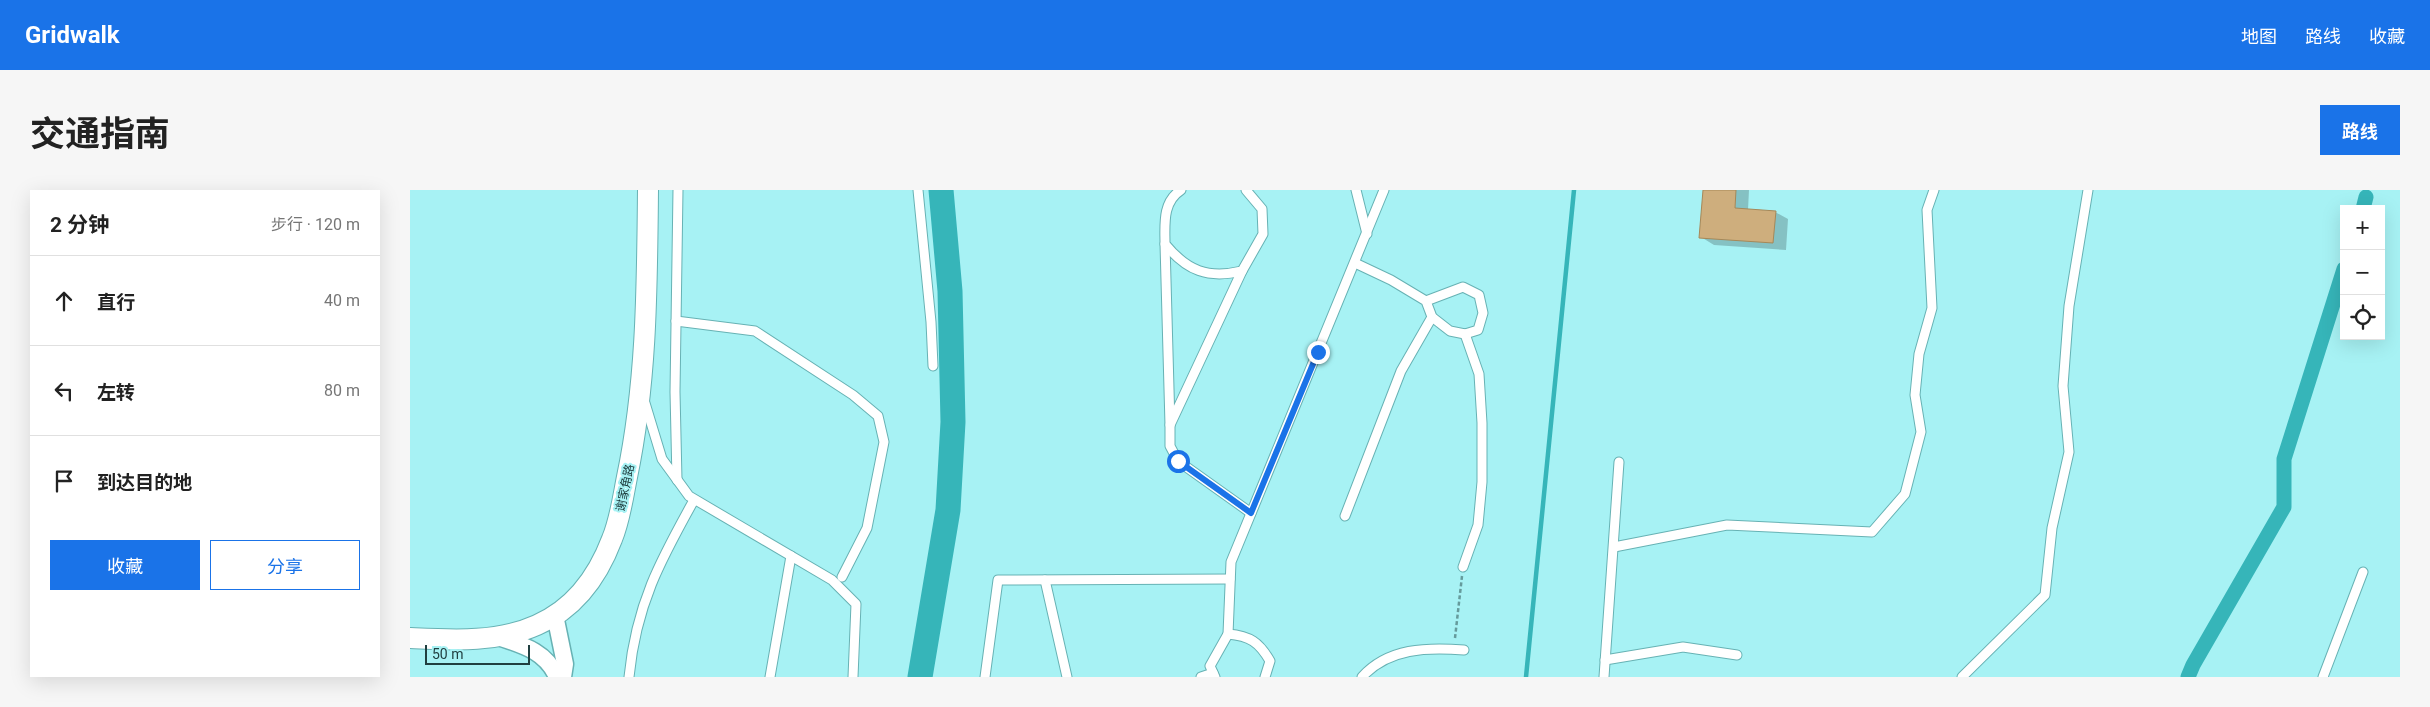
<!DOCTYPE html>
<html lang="zh">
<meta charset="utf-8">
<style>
:root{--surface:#fff;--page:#f6f6f6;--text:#222;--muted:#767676;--line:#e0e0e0;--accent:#1a73e8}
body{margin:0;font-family:Roboto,"Noto Sans SC",sans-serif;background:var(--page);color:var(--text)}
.controls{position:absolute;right:15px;top:15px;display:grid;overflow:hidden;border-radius:0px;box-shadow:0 5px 20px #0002}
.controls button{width:45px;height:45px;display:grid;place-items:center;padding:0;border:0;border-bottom:1px solid var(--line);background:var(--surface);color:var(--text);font:25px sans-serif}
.scale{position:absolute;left:15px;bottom:12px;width:105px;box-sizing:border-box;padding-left:5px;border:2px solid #203f40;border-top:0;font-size:14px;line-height:18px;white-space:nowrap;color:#203f40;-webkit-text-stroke:4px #a7f2f4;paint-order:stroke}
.stop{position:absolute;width:15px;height:15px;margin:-11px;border:4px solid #1a73e8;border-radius:50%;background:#fff}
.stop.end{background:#1a73e8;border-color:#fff;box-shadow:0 1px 5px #0008}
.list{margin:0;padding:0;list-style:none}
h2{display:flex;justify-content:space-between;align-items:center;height:65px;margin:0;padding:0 20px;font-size:21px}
h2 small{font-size:16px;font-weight:400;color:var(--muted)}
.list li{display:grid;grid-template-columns:32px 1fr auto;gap:15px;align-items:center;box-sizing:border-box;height:90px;padding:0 20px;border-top:1px solid var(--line)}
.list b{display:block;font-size:19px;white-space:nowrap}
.list em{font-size:16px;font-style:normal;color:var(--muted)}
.actions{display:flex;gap:10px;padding:15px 20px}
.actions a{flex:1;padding:11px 0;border:1px solid var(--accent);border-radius:0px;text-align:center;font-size:18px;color:var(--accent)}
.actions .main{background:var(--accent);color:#fff}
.icon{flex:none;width:28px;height:28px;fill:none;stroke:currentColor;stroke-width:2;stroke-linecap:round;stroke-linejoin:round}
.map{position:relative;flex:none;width:1990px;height:487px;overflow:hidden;border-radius:0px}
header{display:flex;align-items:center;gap:30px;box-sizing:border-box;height:70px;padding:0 25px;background:var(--accent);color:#fff}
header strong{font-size:24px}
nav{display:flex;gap:28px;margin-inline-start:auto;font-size:18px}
.intro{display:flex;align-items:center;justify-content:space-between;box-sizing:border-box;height:120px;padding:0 30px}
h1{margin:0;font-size:35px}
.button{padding:12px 22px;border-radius:0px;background:var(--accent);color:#fff;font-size:18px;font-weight:700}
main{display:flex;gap:30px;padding:0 30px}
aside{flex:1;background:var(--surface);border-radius:0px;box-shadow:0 5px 20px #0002}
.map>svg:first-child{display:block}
.shadow{fill:#0003}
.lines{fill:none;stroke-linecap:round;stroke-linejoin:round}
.stream{stroke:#36b5b9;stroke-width:4.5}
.canal{stroke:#36b5b9;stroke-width:15}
.river{stroke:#36b5b9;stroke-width:25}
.building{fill:#ceae7d;stroke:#a68858}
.service-casing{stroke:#67b2b4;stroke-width:11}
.minor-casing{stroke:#67b2b4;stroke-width:19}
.tertiary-casing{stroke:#67b2b4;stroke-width:22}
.path{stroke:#659b9c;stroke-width:2.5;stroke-dasharray:4 2.5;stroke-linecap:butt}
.service{stroke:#fff;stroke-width:9}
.minor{stroke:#fff;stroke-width:16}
.tertiary{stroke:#fff;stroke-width:20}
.route{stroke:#1a73e8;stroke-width:6}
.labels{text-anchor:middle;stroke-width:4;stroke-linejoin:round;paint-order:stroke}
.street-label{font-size:12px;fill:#203f40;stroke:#a7f2f4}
</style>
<header>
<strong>Gridwalk</strong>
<nav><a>地图</a><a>路线</a><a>收藏</a></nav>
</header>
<div class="intro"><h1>交通指南</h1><a class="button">路线</a></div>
<main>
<aside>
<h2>2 分钟<small>步行 · 120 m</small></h2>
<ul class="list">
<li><svg class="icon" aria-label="ahead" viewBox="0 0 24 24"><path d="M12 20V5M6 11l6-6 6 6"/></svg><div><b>直行</b></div><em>40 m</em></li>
<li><svg class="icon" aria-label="left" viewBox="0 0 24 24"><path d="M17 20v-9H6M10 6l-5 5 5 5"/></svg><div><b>左转</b></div><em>80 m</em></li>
<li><svg class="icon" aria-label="arrive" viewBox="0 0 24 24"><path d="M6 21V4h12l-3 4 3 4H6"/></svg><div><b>到达目的地</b></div></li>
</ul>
<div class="actions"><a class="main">收藏</a><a>分享</a></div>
</aside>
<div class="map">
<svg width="1990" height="487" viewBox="0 0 1990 487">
<rect width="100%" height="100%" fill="#a7f2f4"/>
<path class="shadow" d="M 1294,0 L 1339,0 L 1338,20 L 1365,22 L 1378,29 L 1376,60 L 1304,55 L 1291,47 Z"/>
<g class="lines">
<path class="stream" d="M 1116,487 L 1164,0"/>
<g class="canal">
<path d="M 1953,19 L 1956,7"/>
<path d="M 1778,487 L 1783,475 L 1874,317 L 1874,269 L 1934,79"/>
</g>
<path class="river" d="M 510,487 L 538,320 L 543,232 L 540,101 L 531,0"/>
</g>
<path class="building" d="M 1293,0 L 1326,0 L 1325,18 L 1366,21 L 1363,53 L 1289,48 Z"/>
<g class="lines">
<defs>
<g id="service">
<path d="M 508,0 L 521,132 L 523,176"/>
<path d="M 771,0 C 752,12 755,35 755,54 C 777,81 798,89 832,81 L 853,44 L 852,19 L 836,0"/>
<path d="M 946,0 L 957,44"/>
<path d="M 755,54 L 760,235 L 832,81"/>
<path d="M 945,73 L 981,90 L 1016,111 L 1022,127 L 1040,141 L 1055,144 L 1068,140 L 1073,123 L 1069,105 L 1053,97 L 1016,111"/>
<path d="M 266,131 L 345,141 L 443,205 L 468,226 L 474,252 L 457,338 L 432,387"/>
<path d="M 235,213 L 252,269 L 279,306 L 422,390 L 446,414 L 443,487"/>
<path d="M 760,235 L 760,256 L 768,271 L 841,323"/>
<path d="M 267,290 L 265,202 L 268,0"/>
<path d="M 935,326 L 991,181 L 1022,127"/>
<path d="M 1204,357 L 1317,335 L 1462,342 L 1495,304 L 1511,242 L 1505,205 L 1509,164 L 1522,118 L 1517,20 L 1524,0"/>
<path d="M 1053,377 L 1068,335 L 1072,292 L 1072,233 L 1069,184 L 1055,144"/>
<path d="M 635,390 L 657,487"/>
<path d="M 818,444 C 840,446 849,452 860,471 L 855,487"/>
<path d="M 1195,470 L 1273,457 L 1327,465"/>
<path d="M 219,487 C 226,415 250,371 284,310"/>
<path d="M 360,487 L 381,366"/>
<path d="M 575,487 L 588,390 L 820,389"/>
<path d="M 791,487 L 803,483"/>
<path d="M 805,487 L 800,476 L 818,444 L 821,372 L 974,0"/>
<path d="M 952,487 C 978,458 1017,457 1054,460"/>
<path d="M 1194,487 L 1209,272"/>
<path d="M 1552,487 L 1635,405 L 1642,338 L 1659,262 L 1653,196 L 1659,116 L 1678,0"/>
<path d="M 1913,487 L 1953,382"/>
</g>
<g id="minor">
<path d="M 145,425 L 155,474 L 153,487"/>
<path d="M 88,447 C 112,455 136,461 147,487"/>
</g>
<path id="tertiary" d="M 0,448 C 42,450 87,453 127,435 C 164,419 188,386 202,349 C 210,330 213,307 217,287 C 237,191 237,97 238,0"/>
</defs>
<use href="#service" class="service-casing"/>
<use href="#minor" class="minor-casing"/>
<use href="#tertiary" class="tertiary-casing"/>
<path class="path" d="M 1045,448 L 1052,386"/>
<use href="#service" class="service"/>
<use href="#minor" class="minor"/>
<use href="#tertiary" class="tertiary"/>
</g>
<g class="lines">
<path class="route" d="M 768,271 L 841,323 L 908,162"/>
</g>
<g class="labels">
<g class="street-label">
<text transform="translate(215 298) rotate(-78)" y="4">谢家角路</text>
</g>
</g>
</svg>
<div class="controls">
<button>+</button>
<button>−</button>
<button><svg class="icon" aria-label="locate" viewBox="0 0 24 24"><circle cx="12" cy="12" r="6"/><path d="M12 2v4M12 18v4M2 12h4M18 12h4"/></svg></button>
</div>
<div class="scale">50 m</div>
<div class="stop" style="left:768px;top:271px"></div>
<div class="stop end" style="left:908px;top:162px"></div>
</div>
</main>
